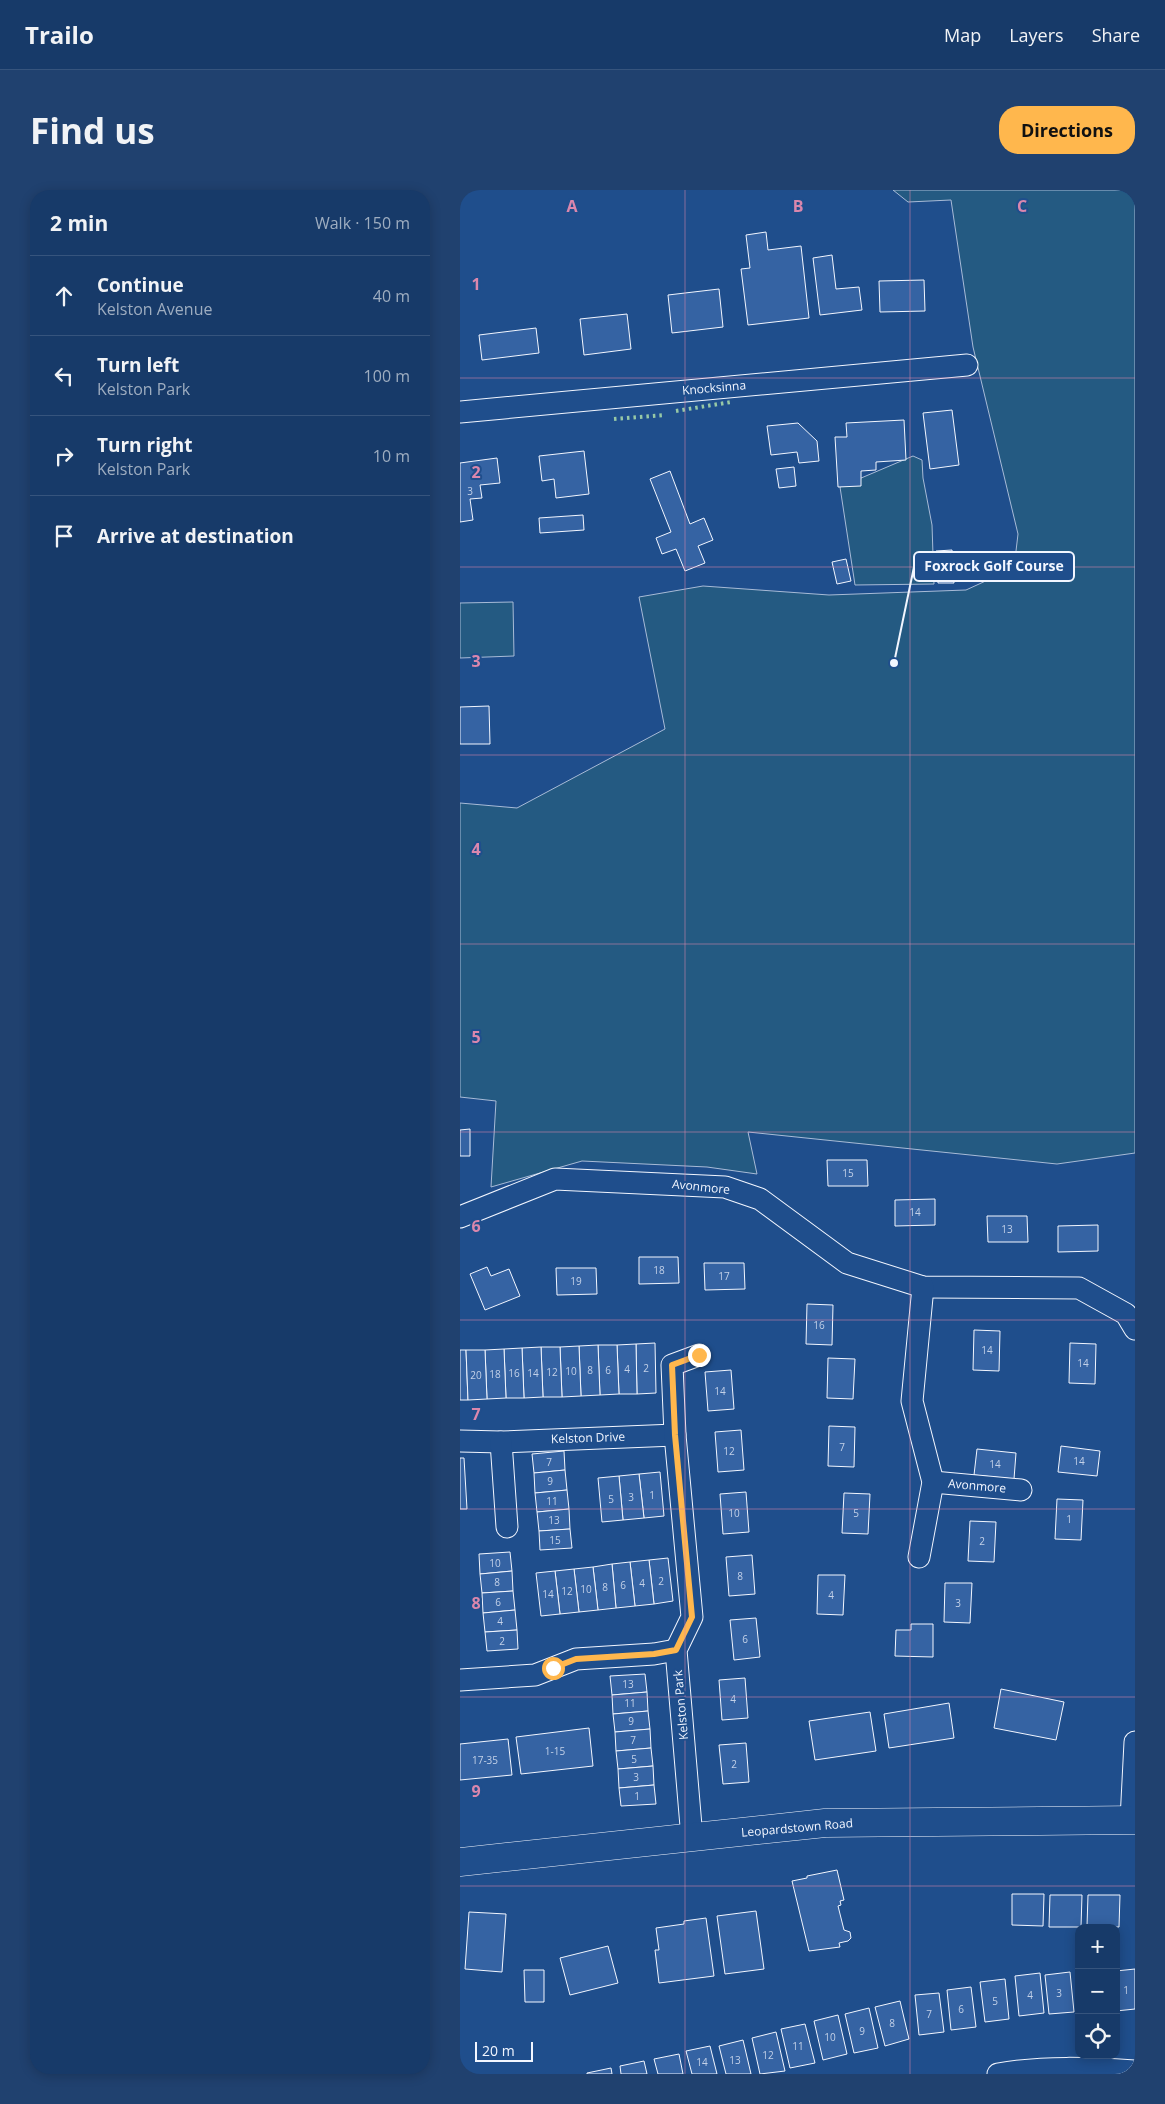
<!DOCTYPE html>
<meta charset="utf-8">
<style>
:root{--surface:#173a69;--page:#20416f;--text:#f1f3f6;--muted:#9eadc0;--line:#36547d;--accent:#ffb74d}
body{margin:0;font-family:"Open Sans",sans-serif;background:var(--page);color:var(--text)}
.controls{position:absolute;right:15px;bottom:15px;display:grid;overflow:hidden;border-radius:10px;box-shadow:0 2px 12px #0003}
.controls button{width:45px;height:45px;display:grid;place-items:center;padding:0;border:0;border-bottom:1px solid var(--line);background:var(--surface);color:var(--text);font:25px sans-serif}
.scale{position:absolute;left:15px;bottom:12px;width:58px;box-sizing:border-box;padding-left:5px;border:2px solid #f2f6ff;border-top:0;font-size:14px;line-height:18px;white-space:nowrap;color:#f2f6ff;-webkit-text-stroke:4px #1f4e8c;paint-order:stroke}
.stop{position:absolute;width:15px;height:15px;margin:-11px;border:4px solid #ffb74d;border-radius:50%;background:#fff}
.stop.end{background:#ffb74d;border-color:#fff;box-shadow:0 1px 5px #0008}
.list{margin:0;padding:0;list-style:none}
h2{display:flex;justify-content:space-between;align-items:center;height:65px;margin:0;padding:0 20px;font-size:21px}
h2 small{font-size:16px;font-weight:400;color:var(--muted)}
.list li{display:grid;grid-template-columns:32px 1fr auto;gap:15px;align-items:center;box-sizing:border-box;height:80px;padding:0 20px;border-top:1px solid var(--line)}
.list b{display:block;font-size:19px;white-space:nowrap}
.list p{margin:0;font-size:16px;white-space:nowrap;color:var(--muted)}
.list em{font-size:16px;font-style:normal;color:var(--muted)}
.icon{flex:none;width:28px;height:28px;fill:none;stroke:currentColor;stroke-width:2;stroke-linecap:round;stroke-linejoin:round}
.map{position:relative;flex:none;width:675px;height:1884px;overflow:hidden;border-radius:20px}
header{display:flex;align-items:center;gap:30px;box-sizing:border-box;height:70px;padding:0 25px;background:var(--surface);border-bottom:1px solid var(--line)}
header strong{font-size:24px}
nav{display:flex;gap:28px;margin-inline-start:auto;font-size:18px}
.intro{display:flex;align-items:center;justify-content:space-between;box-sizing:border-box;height:120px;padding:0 30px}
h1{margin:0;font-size:35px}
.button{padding:12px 22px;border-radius:20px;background:var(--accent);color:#111;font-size:18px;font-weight:700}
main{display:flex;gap:30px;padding:0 30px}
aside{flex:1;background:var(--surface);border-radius:20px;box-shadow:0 2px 12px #0003}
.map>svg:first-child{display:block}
.green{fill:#245a82;stroke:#a8bbd7}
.building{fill:#3563a3;stroke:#f2f6ff}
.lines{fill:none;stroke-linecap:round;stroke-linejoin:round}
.minor-casing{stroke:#f2f6ff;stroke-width:23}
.major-casing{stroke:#f2f6ff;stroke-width:29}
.minor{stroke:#1f4e8c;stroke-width:21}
.major{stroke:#1f4e8c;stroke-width:28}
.hedge{stroke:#97c8a6;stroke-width:4;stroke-dasharray:2.5 4;stroke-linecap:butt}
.route{stroke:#ffb74d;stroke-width:6}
.grid{fill:none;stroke:#da87ad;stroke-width:1;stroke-opacity:0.55}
.labels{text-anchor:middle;stroke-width:4;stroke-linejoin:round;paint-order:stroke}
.number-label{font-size:10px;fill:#c3d1e8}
.street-label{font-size:12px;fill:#f2f6ff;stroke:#1f4e8c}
.grid-label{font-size:16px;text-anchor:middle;font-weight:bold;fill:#da87ad;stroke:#1f4e8c;stroke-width:4;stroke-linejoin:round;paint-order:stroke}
.leader{fill:none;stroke:#f2f6ff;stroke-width:2}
.callout-dot{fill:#f2f6ff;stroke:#1f4e8c;stroke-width:2}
.callout{fill:#1f4e8c;stroke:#f2f6ff;stroke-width:2}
.callout-label{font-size:14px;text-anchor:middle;font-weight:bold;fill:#f2f6ff}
</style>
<header>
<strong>Trailo</strong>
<nav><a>Map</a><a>Layers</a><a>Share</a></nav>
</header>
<div class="intro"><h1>Find us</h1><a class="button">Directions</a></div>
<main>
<aside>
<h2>2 min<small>Walk · 150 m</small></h2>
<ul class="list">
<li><svg class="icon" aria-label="ahead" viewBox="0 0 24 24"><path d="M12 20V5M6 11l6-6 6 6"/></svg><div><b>Continue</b><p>Kelston Avenue</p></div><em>40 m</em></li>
<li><svg class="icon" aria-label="left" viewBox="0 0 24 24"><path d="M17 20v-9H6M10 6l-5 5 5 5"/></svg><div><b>Turn left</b><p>Kelston Park</p></div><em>100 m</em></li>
<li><svg class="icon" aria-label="right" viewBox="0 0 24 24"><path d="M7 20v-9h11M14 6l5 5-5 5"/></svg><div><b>Turn right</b><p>Kelston Park</p></div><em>10 m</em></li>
<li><svg class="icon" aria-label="arrive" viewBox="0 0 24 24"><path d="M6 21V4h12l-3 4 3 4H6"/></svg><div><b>Arrive at destination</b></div></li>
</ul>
</aside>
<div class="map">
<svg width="675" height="1884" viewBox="0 0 675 1884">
<rect width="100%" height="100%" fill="#1f4e8c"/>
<g class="green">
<path d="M 433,0 L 675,0 L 675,963 L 597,974 L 288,942 L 297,984 L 247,977 L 122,971 L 31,997 L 36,911 L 0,907 L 0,613 L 57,618 L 205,539 L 179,407 L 243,396 L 369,405 L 506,400 L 554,378 L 558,344 L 513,157 L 491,10 L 448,12 Z"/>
<path d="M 453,266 L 462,270 L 463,288 L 472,335 L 474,394 L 395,395 L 380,297 Z"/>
<path d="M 53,412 L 54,466 L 0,468 L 0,413 Z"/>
</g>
<g class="building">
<path d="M 306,42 L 308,60 L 341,56 L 349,128 L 288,135 L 281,79 L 290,78 L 286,45 Z"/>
<path d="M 372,65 L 376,99 L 399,97 L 402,120 L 360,125 L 353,68 Z"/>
<path d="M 464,90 L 465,121 L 420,122 L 419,91 Z"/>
<path d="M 259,99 L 263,137 L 212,143 L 208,105 Z"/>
<path d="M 167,124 L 171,159 L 124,165 L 120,129 Z"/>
<path d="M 76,138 L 79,163 L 22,170 L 19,145 Z"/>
<path d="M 492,220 L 499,275 L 470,279 L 463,223 Z"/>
<path d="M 444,230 L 446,270 L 416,272 L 416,280 L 401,281 L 401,296 L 378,297 L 375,247 L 387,247 L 386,233 Z"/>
<path d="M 338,233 L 357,251 L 359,271 L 339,273 L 337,262 L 311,265 L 307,236 Z"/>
<path d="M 124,261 L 129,304 L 96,308 L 94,289 L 82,291 L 79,266 Z"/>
<path d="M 37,268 L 40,293 L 20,295 L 22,308 L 10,309 L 13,330 L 0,332 L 0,273 Z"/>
<path d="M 334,277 L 336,296 L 319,298 L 316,279 Z"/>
<path d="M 210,281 L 230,334 L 244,328 L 253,350 L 238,356 L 245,373 L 225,381 L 216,359 L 202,364 L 196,348 L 211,342 L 190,289 Z"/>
<path d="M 123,325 L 124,340 L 80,343 L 79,328 Z"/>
<path d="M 492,360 L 494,393 L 478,393 L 476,361 Z"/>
<path d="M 386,369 L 391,391 L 377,394 L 372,372 Z"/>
<path d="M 29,516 L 30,554 L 0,554 L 0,517 Z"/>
<path d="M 10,939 L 10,966 L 0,966 L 0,940 Z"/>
<path d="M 367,970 L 407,970 L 408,996 L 368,996 Z"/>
<path d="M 475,1009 L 475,1035 L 435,1036 L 435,1010 Z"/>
<path d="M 527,1026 L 567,1026 L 568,1052 L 528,1052 Z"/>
<path d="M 638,1035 L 638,1061 L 598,1062 L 598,1036 Z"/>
<path d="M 179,1067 L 218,1067 L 219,1093 L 179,1094 Z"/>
<path d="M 244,1073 L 284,1073 L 285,1099 L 245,1100 Z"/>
<path d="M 27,1077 L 31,1086 L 49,1079 L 60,1106 L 25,1120 L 10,1084 Z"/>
<path d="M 96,1078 L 136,1078 L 137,1104 L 97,1105 Z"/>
<path d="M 347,1114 L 373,1115 L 372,1155 L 346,1154 Z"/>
<path d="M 514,1140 L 540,1141 L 539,1181 L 513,1180 Z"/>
<path d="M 195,1153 L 196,1203 L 177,1204 L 176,1154 Z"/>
<path d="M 610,1153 L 636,1154 L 635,1194 L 609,1193 Z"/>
<path d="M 176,1154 L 177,1204 L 159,1204 L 157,1155 Z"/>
<path d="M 138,1155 L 157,1155 L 159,1204 L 140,1205 Z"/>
<path d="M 138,1155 L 140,1205 L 121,1206 L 119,1156 Z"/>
<path d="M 119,1156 L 121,1206 L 102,1207 L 100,1157 Z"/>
<path d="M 81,1157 L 100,1157 L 102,1207 L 83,1207 Z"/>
<path d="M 81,1157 L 83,1207 L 64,1208 L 62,1158 Z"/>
<path d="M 62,1158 L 64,1208 L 46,1208 L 44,1159 Z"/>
<path d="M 44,1159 L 46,1208 L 27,1209 L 25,1160 Z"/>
<path d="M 0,1160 L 6,1160 L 8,1210 L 0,1210 Z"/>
<path d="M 6,1160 L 25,1160 L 27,1209 L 8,1210 Z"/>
<path d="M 368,1168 L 395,1169 L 393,1209 L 367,1208 Z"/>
<path d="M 271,1180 L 274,1219 L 248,1221 L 245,1182 Z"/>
<path d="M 369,1236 L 395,1237 L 394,1277 L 368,1276 Z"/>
<path d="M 281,1240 L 284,1280 L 258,1282 L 255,1242 Z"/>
<path d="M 601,1256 L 640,1261 L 637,1286 L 598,1282 Z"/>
<path d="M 517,1259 L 556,1263 L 554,1289 L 514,1285 Z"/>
<path d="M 104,1261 L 105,1280 L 74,1283 L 72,1264 Z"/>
<path d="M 0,1268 L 4,1268 L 7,1319 L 0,1319 Z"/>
<path d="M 105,1280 L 107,1300 L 75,1303 L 74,1283 Z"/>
<path d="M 200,1282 L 204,1326 L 184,1328 L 179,1284 Z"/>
<path d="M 179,1284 L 184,1328 L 163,1330 L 159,1286 Z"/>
<path d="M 159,1286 L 163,1330 L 142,1332 L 138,1288 Z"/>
<path d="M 107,1300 L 109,1319 L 77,1322 L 75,1303 Z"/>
<path d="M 286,1302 L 289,1342 L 263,1344 L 260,1304 Z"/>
<path d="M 384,1303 L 410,1304 L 408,1344 L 382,1343 Z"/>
<path d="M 597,1309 L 623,1310 L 621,1350 L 595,1349 Z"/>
<path d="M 109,1319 L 110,1339 L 79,1341 L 77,1322 Z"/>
<path d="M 510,1331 L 536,1332 L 534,1372 L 508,1371 Z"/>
<path d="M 110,1339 L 112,1358 L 80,1360 L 79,1341 Z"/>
<path d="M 50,1362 L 52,1381 L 20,1384 L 19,1364 Z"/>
<path d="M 292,1365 L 295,1404 L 269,1406 L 266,1367 Z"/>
<path d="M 208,1368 L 213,1411 L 194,1414 L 189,1370 Z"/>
<path d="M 189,1370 L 194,1414 L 175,1416 L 170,1372 Z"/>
<path d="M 170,1372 L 175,1416 L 156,1418 L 152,1374 Z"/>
<path d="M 152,1374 L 156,1418 L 138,1420 L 133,1377 Z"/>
<path d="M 133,1377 L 138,1420 L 119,1422 L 114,1379 Z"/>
<path d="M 114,1379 L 119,1422 L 100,1424 L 95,1381 Z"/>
<path d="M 52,1381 L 53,1401 L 22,1403 L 20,1384 Z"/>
<path d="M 95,1381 L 100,1424 L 81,1426 L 76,1383 Z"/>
<path d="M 358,1385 L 385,1385 L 383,1425 L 357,1424 Z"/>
<path d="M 485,1393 L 512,1393 L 510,1433 L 484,1432 Z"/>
<path d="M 53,1401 L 55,1420 L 23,1423 L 22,1403 Z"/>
<path d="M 55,1420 L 57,1440 L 25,1442 L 23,1423 Z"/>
<path d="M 296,1428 L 300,1467 L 274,1470 L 270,1430 Z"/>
<path d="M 451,1434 L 473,1434 L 473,1467 L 435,1466 L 436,1440 L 451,1440 Z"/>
<path d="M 57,1440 L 58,1459 L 27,1461 L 25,1442 Z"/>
<path d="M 185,1484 L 187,1502 L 152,1505 L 150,1486 Z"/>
<path d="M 285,1488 L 288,1528 L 262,1530 L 259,1490 Z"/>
<path d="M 541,1499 L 604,1512 L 596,1550 L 534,1538 Z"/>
<path d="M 187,1502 L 188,1521 L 153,1524 L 152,1505 Z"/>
<path d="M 489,1513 L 494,1548 L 429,1558 L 424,1524 Z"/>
<path d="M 188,1521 L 190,1539 L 155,1542 L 153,1524 Z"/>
<path d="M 410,1522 L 416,1561 L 355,1570 L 349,1531 Z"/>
<path d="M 129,1538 L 133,1576 L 61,1584 L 56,1547 Z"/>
<path d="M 190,1539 L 191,1558 L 156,1561 L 155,1542 Z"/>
<path d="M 48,1549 L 52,1585 L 0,1590 L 0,1554 Z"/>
<path d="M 286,1553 L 289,1592 L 263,1594 L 259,1555 Z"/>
<path d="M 191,1558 L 193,1576 L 158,1579 L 156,1561 Z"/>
<path d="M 193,1576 L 194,1595 L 159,1598 L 158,1579 Z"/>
<path d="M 194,1595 L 196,1614 L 161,1616 L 159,1598 Z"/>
<path d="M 377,1680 L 384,1710 L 380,1711 L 381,1715 L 378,1716 L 384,1740 L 390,1742 L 391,1748 L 388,1751 L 379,1753 L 380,1757 L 349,1761 L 332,1691 L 347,1688 L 347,1686 Z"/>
<path d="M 552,1704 L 584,1704 L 583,1736 L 552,1735 Z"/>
<path d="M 590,1705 L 622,1705 L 621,1737 L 589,1737 Z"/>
<path d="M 628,1705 L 660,1705 L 659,1737 L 627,1736 Z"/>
<path d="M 296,1721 L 304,1779 L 265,1784 L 257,1726 Z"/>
<path d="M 9,1722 L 46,1724 L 42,1782 L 5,1779 Z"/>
<path d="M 246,1728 L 254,1786 L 199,1793 L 195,1760 L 199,1760 L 196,1738 L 224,1734 L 224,1731 Z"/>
<path d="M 148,1756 L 158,1793 L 110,1805 L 100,1768 Z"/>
<path d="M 675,1779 L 675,1819 L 656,1821 L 656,1781 Z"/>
<path d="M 64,1780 L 84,1780 L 84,1812 L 65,1812 Z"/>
<path d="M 610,1782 L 614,1822 L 589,1824 L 585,1785 Z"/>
<path d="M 580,1783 L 584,1823 L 559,1826 L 555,1786 Z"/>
<path d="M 545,1789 L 549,1829 L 525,1832 L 520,1792 Z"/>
<path d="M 511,1797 L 516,1837 L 491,1840 L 487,1800 Z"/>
<path d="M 479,1803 L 484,1842 L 459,1845 L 455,1805 Z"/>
<path d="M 440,1811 L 449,1849 L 425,1856 L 415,1817 Z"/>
<path d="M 409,1818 L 418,1858 L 394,1863 L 385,1824 Z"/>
<path d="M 378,1825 L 387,1864 L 363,1870 L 354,1831 Z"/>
<path d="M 345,1834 L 355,1873 L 330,1878 L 321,1839 Z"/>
<path d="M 316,1842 L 325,1881 L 300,1884 L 292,1848 Z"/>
<path d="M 283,1850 L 291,1884 L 266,1884 L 259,1856 Z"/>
<path d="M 250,1856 L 257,1884 L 232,1884 L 226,1861 Z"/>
<path d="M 219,1864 L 223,1884 L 198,1884 L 194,1869 Z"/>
<path d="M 184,1871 L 187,1884 L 161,1884 L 160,1876 Z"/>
<path d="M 151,1878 L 152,1884 L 127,1884 L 127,1883 Z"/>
</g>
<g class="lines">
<defs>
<g id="minor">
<path d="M 0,222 L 507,175"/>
<path d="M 0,1027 L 95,989 L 265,997 L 300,1009 L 387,1073 L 463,1097 L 619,1098 L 666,1124 L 675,1139"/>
<path d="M 0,1251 L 41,1252 L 215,1245"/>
<path d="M 41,1252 L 47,1337"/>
<path d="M 473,1292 L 561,1300"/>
<path d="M 459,1367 L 473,1292 L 452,1211 L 463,1097"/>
<path d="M 0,1490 L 75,1485 L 116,1469 L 194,1464 L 216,1460"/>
<path d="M 671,1630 L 675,1552"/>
<path d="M 232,1648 L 216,1460 L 232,1427 L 215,1245 L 212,1175 L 239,1165"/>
<path d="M 538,1884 C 582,1876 631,1878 675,1881"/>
</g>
<path id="major" d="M 0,1672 L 365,1633 L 675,1630"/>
</defs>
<use href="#minor" class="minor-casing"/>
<use href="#major" class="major-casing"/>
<use href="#minor" class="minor"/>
<use href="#major" class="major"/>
<g class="hedge">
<path d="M 216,221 L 271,212"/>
<path d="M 154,229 L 205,225"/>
</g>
</g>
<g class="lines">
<path class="route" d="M 93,1478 L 116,1469 L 194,1464 L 216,1460 L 232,1427 L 215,1245 L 212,1175 L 239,1165"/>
</g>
<path class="grid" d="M 225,0 L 225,1884M 450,0 L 450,1884M 0,188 L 675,188M 0,377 L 675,377M 0,565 L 675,565M 0,754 L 675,754M 0,942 L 675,942M 0,1130 L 675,1130M 0,1319 L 675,1319M 0,1507 L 675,1507M 0,1696 L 675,1696"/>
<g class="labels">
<g class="number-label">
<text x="10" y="305">3</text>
<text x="388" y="987">15</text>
<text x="455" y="1026">14</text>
<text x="547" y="1043">13</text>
<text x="199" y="1084">18</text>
<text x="264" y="1090">17</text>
<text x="116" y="1095">19</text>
<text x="359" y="1139">16</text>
<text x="527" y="1164">14</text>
<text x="623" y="1177">14</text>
<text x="186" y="1182">2</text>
<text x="167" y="1183">4</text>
<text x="130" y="1184">8</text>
<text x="148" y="1184">6</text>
<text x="111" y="1185">10</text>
<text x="92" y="1186">12</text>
<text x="54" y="1187">16</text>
<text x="73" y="1187">14</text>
<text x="35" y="1188">18</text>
<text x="16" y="1189">20</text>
<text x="260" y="1205">14</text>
<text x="382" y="1261">7</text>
<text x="269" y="1265">12</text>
<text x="619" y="1275">14</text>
<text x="89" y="1276">7</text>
<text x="535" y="1278">14</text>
<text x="90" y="1295">9</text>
<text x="192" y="1309">1</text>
<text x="171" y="1311">3</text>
<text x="151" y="1313">5</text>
<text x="92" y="1315">11</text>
<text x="274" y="1327">10</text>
<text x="396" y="1327">5</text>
<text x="609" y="1333">1</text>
<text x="94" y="1334">13</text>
<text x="95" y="1354">15</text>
<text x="522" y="1355">2</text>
<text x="35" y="1377">10</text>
<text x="280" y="1390">8</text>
<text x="201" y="1395">2</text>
<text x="37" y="1396">8</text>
<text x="182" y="1397">4</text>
<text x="163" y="1399">6</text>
<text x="145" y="1401">8</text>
<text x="126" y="1403">10</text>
<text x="107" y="1405">12</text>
<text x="88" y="1408">14</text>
<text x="371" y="1409">4</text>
<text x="38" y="1416">6</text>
<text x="498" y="1417">3</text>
<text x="40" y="1435">4</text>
<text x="285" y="1453">6</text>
<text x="42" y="1455">2</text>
<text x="168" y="1498">13</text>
<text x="273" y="1513">4</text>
<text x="170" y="1517">11</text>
<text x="171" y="1535">9</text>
<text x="173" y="1554">7</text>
<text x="95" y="1565">1-15</text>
<text x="174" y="1573">5</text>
<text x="25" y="1574">17-35</text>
<text x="274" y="1578">2</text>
<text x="176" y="1591">3</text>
<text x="177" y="1610">1</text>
<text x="666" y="1804">1</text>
<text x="599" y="1807">3</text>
<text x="570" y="1809">4</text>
<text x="535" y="1815">5</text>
<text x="501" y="1823">6</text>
<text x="469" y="1828">7</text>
<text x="432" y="1837">8</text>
<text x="402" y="1845">9</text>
<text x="370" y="1851">10</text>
<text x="338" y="1860">11</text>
<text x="308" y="1869">12</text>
<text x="275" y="1874">13</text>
<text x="242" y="1876">14</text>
</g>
<g class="street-label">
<text transform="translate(254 198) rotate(-5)" y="4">Knocksinna</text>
<text transform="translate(241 997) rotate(6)" y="4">Avonmore</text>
<text transform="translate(128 1248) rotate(-2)" y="4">Kelston Drive</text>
<text transform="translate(517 1296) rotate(5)" y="4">Avonmore</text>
<text transform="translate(221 1515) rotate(-95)" y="4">Kelston Park</text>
<text transform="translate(337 1638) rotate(-5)" y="4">Leopardstown Road</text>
</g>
</g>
<g class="grid-label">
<text x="112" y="22">A</text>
<text x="338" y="22">B</text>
<text x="562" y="22">C</text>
<text x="16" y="100">1</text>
<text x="16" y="288">2</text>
<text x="16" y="477">3</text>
<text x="16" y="665">4</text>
<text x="16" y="853">5</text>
<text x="16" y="1042">6</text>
<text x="16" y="1230">7</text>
<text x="16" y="1419">8</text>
<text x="16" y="1607">9</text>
</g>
<path class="leader" d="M434 473L454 377"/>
<circle class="callout-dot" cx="434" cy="473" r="5"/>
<rect class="callout" x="454" y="362" width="160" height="29" rx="5"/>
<g class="callout-label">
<text x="534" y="381">Foxrock Golf Course</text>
</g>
</svg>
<div class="controls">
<button>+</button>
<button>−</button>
<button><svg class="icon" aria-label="locate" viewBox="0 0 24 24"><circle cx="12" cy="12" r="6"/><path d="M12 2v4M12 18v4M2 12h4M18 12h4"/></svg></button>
</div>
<div class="scale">20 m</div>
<div class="stop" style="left:93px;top:1478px"></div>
<div class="stop end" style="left:239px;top:1165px"></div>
</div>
</main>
